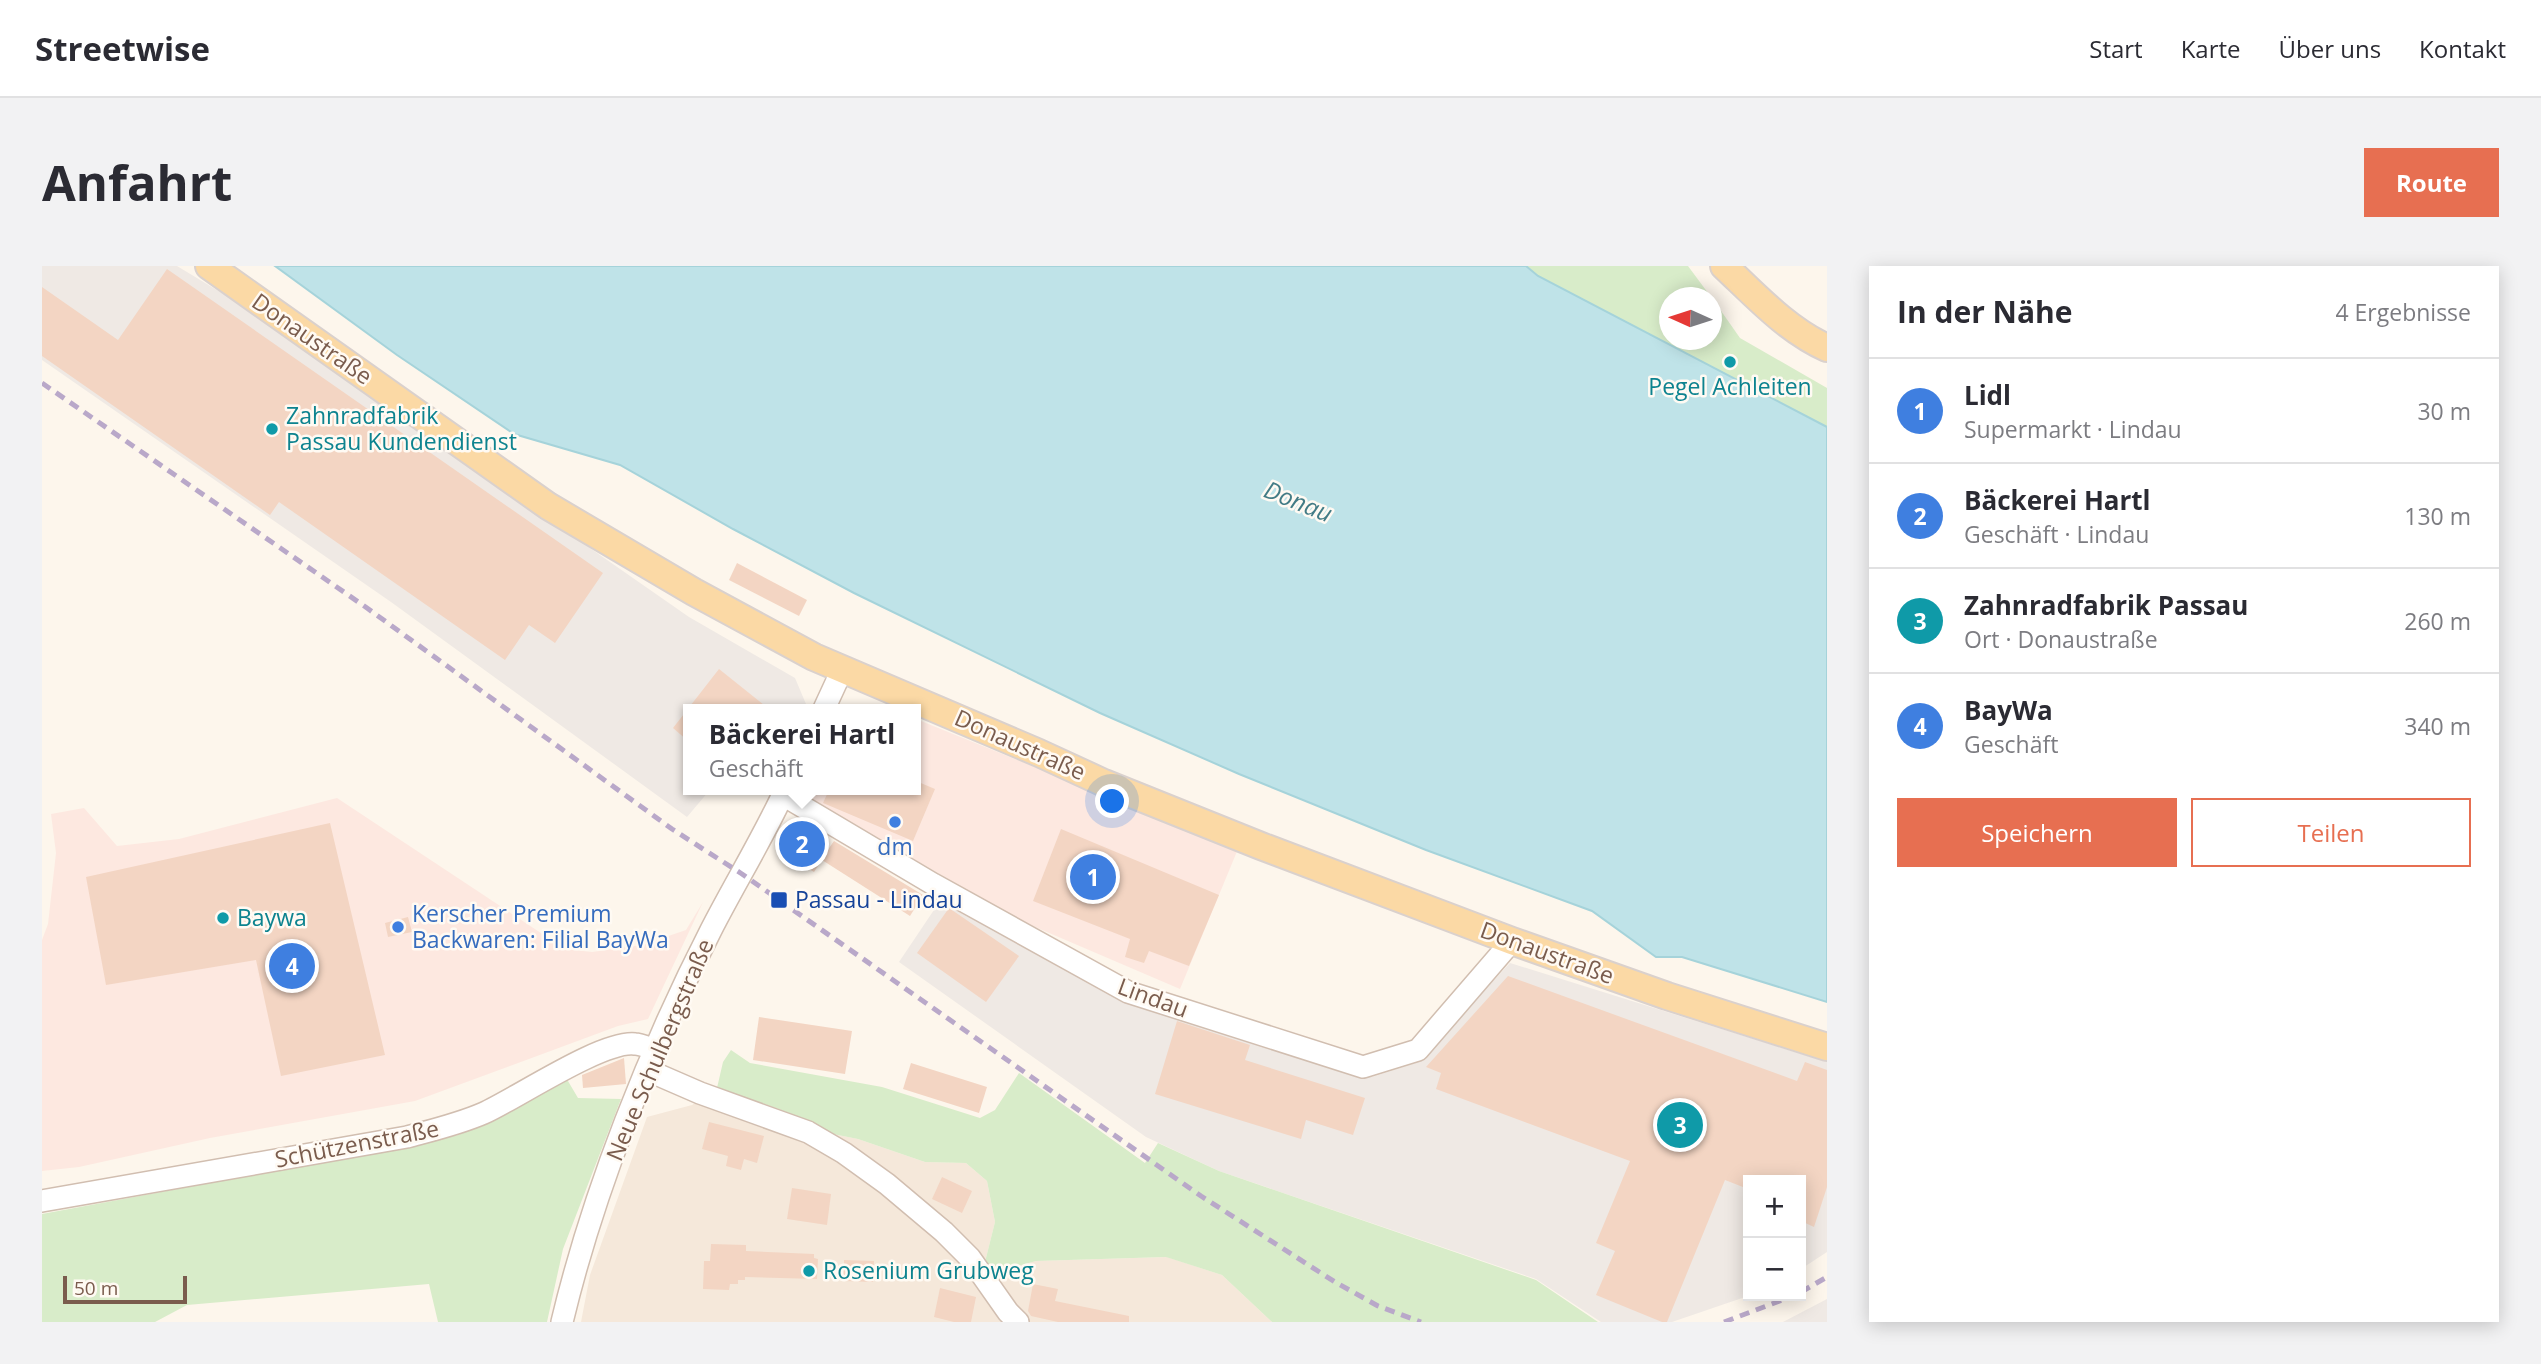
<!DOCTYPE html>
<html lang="de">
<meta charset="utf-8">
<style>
:root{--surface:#fff;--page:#f2f2f3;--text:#2b2b33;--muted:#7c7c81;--line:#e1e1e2;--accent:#e76f51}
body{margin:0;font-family:"Open Sans",sans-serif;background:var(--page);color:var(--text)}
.controls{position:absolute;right:21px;bottom:21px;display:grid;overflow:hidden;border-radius:0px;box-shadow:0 4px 18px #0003}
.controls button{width:63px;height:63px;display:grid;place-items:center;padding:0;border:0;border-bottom:2px solid var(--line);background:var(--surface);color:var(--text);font:35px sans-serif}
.compass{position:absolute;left:1617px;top:21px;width:63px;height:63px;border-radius:50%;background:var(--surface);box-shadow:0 4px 18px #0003;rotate:273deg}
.scale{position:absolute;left:21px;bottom:18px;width:124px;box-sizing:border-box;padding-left:7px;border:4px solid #7a5c4d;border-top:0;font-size:19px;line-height:24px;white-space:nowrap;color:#7a5c4d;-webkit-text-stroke:5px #fffaf3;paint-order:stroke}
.you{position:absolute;left:1071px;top:536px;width:24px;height:24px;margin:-18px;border:5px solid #fff;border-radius:50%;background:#1a73e8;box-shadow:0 0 0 10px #1a73e833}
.badge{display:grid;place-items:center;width:46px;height:46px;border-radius:50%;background:var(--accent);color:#fff;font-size:23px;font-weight:700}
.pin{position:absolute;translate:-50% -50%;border:4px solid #fff;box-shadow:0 2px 7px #0006}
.popup{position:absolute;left:641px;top:438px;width:238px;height:91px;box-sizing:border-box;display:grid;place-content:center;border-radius:0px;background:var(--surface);filter:drop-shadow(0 2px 5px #0005);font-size:23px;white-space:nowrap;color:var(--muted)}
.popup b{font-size:26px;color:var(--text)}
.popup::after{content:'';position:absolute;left:50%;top:100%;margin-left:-14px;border:14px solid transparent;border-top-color:var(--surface)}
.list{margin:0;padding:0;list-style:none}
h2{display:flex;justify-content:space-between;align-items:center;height:91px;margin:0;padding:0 28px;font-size:30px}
h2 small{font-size:23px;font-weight:400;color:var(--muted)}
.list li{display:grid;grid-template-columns:46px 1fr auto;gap:21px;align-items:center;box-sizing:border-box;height:105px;padding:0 28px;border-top:2px solid var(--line)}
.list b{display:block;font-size:26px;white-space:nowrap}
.list p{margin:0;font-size:23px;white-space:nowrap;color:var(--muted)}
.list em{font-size:23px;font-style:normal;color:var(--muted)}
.actions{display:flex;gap:14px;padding:21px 28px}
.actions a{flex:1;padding:16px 0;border:2px solid var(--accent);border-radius:0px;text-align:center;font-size:24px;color:var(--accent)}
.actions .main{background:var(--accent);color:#fff}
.map{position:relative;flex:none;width:1785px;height:1056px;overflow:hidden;border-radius:0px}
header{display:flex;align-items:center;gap:42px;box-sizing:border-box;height:98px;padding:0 35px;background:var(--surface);border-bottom:2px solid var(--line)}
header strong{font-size:33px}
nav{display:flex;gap:38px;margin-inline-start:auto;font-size:24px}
.intro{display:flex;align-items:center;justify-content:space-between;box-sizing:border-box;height:168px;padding:0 42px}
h1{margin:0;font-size:49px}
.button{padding:18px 32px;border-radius:0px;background:var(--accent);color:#fff;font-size:24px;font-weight:700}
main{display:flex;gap:42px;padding:0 42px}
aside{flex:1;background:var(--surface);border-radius:0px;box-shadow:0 4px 18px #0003}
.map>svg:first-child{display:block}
.residential{fill:#f5e8da}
.commercial{fill:#fde8e0}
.industrial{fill:#efe9e4}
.green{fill:#d8ecc9}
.water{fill:#bfe3e8;stroke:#a5d3da;stroke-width:2}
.building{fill:#f3d5c3}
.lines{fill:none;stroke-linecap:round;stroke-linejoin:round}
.minor-casing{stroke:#d1beb0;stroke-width:24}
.major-casing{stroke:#dad1cd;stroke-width:30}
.minor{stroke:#fff;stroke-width:21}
.major{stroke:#fbd9a5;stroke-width:26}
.rail{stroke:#b9a8c9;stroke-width:5;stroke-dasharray:10 7;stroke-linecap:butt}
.culture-dot{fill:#0f9aa8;stroke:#fffaf3;stroke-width:2.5}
.shop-dot{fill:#3f7fe0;stroke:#fffaf3;stroke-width:2.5}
.transit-dot{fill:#1a4fb4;stroke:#fffaf3;stroke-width:2.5}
.labels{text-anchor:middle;stroke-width:5;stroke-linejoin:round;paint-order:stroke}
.street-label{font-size:23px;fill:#7a5c4d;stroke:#fffaf3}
.culture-label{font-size:23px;fill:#0d838f;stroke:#fffaf3;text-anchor:start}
.shop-label{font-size:23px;fill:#366cbe;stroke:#fffaf3}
.transit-label{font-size:23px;fill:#164399;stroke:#fffaf3;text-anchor:start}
.water-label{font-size:24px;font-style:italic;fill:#437c86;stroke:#fffaf3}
</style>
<header>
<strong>Streetwise</strong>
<nav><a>Start</a><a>Karte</a><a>Über uns</a><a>Kontakt</a></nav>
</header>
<div class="intro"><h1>Anfahrt</h1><a class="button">Route</a></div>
<main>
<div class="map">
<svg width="1785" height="1056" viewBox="0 0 1785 1056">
<rect width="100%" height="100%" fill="#fdf6ec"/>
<path class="residential" d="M 675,822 L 737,843 L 791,868 L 816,873 L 883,896 L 924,897 L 945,915 L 953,956 L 943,996 L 951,1007 L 994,995 L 1125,991 L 1180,1009 L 1230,1056 L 539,1056 L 548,1009 L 605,851 L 650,839 Z"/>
<g class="commercial">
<path d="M 874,453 L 1196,583 L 1138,723 L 972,652 L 758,526 L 759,524 L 874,524 Z"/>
<path d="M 295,532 L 523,683 L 550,686 L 600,679 L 644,664 L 661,636 L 606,753 L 576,760 L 373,835 L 168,872 L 37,901 L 0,905 L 0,674 L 6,658 L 14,587 L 9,548 L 42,542 L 75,580 L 137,573 Z"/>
</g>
<g class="industrial">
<path d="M 0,0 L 135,0 L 193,35 L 647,351 L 753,412 L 764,438 L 761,443 L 646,443 L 646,524 L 712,524 L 710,526 L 667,525 L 645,551 L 349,336 L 0,94 Z"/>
<path d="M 900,632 L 1071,730 L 1330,811 L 1374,797 L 1468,697 L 1785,796 L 1785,986 L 1759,1003 L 1759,914 L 1706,914 L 1706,1030 L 1630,1056 L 1559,1056 L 1494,1013 L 1177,905 L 1104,871 L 857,696 Z"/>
<path d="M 1785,1033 L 1785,1056 L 1741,1056 Z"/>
</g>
<g class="green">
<path d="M 1484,0 L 1646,0 L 1669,31 L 1628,32 L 1628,74 L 1670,74 L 1670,32 L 1698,72 L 1785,122 L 1785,161 L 1496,10 Z"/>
<path d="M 689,784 L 708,797 L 840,821 L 938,852 L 953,844 L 977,807 L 1103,897 L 1116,877 L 1177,905 L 1494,1014 L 1556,1056 L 1230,1056 L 1180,1009 L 1124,991 L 994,995 L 951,1007 L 943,996 L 953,956 L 945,915 L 924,897 L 883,896 L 816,873 L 791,868 L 737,843 L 675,822 L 681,796 Z"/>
<path d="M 523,810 L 536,832 L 579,833 L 521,983 L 505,1056 L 396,1056 L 387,1018 L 145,1039 L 113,1056 L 0,1056 L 0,948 L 363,881 L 416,869 L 448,855 Z"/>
</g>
<path class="water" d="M 233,0 L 1484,0 L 1496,10 L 1785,161 L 1785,736 L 1640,691 L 1614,691 L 1550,645 L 1384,584 L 1197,508 L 1058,447 L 812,327 L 691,263 L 578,199 L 472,168 L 355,89 Z"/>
<g class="building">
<path d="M 125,3 L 561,307 L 513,377 L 487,359 L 463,394 L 237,236 L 228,249 L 0,90 L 0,21 L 76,74 Z"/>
<path d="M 695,297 L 765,334 L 757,350 L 687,314 Z"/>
<path d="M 677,403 L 727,443 L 646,443 L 646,475 L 631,462 Z"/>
<path d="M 874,515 L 893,523 L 871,575 L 781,537 L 787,524 L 874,524 Z"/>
<path d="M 288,557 L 343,789 L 239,810 L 214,694 L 64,719 L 44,611 Z"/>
<path d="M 1019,563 L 1177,629 L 1147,700 L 1107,685 L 1102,697 L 1083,691 L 1088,673 L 991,635 Z"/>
<path d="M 754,567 L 783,588 L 792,575 L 881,629 L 868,650 L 780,594 L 772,606 L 741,587 Z"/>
<path d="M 907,642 L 977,690 L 944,736 L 875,687 Z"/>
<path d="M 366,651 L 370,666 L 346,671 L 343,657 Z"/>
<path d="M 1466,710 L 1755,815 L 1763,796 L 1785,804 L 1785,921 L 1772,961 L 1759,955 L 1759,914 L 1706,914 L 1706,923 L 1683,914 L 1625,1056 L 1620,1056 L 1554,1029 L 1573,985 L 1554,977 L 1588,895 L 1394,823 L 1399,807 L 1384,801 Z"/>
<path d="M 717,751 L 810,765 L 803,808 L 711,794 Z"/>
<path d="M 1135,755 L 1208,779 L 1203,794 L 1323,832 L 1311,869 L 1264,854 L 1259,873 L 1113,828 Z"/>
<path d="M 582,792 L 584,818 L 541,822 L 540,809 Z"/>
<path d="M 869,797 L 945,821 L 937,847 L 861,823 Z"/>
<path d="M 667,856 L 722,870 L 715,897 L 702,893 L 699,904 L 684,900 L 686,890 L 660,883 Z"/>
<path d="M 900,911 L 930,925 L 920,947 L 890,933 Z"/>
<path d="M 750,922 L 789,928 L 785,959 L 745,953 Z"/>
<path d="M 669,978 L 704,979 L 704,985 L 772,988 L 772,992 L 776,993 L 775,1013 L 703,1011 L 703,1014 L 696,1014 L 696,1018 L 688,1018 L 687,1024 L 661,1023 L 662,995 L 668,995 Z"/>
<path d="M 802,994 L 832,995 L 831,1016 L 802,1015 Z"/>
<path d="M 991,1018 L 1016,1023 L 1013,1035 L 1087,1050 L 1087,1056 L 1016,1056 L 989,1050 L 986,1045 Z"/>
<path d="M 898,1022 L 934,1031 L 929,1056 L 912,1056 L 892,1051 Z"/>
</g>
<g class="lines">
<defs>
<g id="minor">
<path d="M 782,443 L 800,404"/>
<path d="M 741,529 L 891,618 L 1086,726 L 1321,801 L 1376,784 L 1470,675"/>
<path d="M 605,804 L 658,827 L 766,866 L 802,887 L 845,918 L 902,966 L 928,992 L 966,1046 L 976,1056"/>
<path d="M 0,935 L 365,871 C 391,864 417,858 442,847 C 475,832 561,774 593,778 C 599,778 607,782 613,784"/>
<path d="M 520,1056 C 551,926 608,783 669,664 C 693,617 721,572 743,524"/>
</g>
<g id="major">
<path d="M 167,0 L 506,240 L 652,326 L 772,391 L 997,487 L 1062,517 L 1219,580 L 1470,675 L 1625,730 L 1785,781"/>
<path d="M 1682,0 C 1714,30 1745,64 1785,82"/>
</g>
</defs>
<use href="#minor" class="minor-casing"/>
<use href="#major" class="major-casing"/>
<use href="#minor" class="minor"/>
<use href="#major" class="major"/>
<g class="rail">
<path d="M 0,117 L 325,342 L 630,563 L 700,608 L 1159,930 L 1293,1016 L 1336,1040 L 1379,1056"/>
<path d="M 1759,1026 L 1785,1011"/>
<path d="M 1682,1056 L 1751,1030"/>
</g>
</g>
<g class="culture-dot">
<circle cx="1688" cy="96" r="7"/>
<circle cx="230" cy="163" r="7"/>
<circle cx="181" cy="652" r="7"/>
<circle cx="767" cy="1005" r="7"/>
</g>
<g class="shop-dot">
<circle cx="853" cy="556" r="7"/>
<circle cx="356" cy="661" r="7"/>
</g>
<rect class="transit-dot" x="728" y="625" width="18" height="18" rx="3.5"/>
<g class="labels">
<g class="street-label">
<text transform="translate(270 73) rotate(35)" y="8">Donaustraße</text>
<text transform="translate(978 479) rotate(24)" y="8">Donaustraße</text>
<text transform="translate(1505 687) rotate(20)" y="8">Donaustraße</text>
<text transform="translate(1111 732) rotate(20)" y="8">Lindau</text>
<text transform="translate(618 784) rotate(-67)" y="8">Neue Schulbergstraße</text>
<text transform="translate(315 878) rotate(-11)" y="8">Schützenstraße</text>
</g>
<g class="culture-label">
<text x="1688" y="129" text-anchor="middle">Pegel Achleiten</text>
<text x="244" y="158">Zahnradfabrik<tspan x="244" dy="26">Passau Kundendienst</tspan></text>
<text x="195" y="660">Baywa</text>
<text x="781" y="1013">Rosenium Grubweg</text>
</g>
<g class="shop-label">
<text x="853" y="589">dm</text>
<text x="370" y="656" text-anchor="start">Kerscher Premium<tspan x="370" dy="26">Backwaren: Filial BayWa</tspan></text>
</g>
<g class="transit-label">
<text x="753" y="642">Passau - Lindau</text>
</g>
<g class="water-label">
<text transform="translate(1256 236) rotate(22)" y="8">Donau</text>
</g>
</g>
</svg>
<div class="controls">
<button>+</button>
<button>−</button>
</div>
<svg class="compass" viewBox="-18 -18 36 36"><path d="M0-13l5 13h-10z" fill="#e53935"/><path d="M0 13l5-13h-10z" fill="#7c7c81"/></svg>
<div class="scale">50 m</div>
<div class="you"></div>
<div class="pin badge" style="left:1051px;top:611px;background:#3f7fe0">1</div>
<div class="pin badge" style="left:760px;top:578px;background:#3f7fe0">2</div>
<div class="popup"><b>Bäckerei Hartl</b>Geschäft</div>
<div class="pin badge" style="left:1638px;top:859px;background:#0f9aa8">3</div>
<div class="pin badge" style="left:250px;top:700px;background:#3f7fe0">4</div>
</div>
<aside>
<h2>In der Nähe<small>4 Ergebnisse</small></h2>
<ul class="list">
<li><span class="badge" style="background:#3f7fe0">1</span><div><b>Lidl</b><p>Supermarkt · Lindau</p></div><em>30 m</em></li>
<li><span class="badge" style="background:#3f7fe0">2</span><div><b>Bäckerei Hartl</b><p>Geschäft · Lindau</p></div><em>130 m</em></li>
<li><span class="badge" style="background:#0f9aa8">3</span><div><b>Zahnradfabrik Passau</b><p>Ort · Donaustraße</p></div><em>260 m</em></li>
<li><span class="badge" style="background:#3f7fe0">4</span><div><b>BayWa</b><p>Geschäft</p></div><em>340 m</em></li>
</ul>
<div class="actions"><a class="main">Speichern</a><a>Teilen</a></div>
</aside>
</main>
